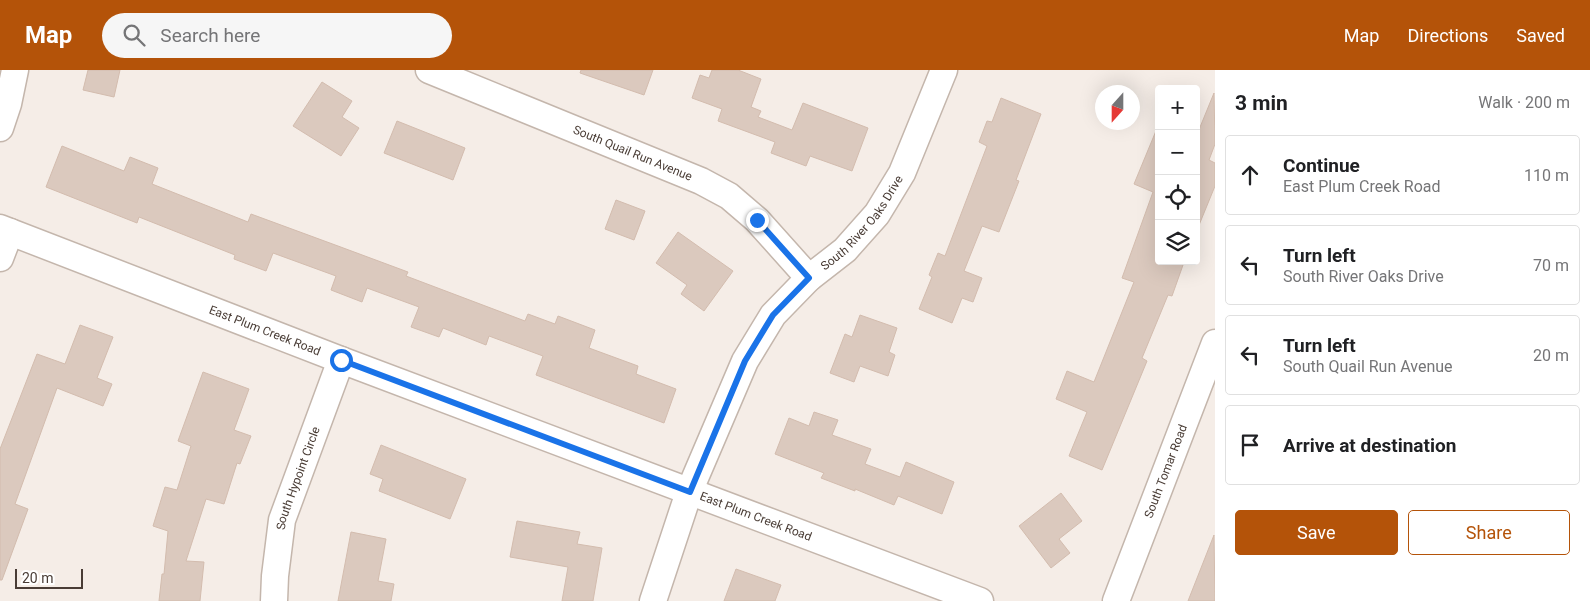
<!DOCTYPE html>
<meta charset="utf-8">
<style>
:root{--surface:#fff;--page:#f6f6f6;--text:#202124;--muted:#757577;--line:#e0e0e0;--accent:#b45309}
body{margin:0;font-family:Roboto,sans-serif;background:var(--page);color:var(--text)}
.controls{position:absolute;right:15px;top:15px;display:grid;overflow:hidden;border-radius:5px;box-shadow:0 5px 20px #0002}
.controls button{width:45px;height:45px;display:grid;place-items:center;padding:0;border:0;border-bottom:1px solid var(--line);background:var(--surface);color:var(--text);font:25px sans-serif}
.compass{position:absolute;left:1095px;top:15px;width:45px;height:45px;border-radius:50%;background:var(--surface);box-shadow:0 5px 20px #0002;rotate:201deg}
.scale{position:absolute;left:15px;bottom:12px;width:68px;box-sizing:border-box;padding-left:5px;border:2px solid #493c35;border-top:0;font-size:14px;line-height:18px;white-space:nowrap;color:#493c35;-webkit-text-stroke:4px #fff;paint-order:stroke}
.stop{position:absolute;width:15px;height:15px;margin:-11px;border:4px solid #1a73e8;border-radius:50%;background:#fff}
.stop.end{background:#1a73e8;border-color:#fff;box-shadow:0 1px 5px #0008}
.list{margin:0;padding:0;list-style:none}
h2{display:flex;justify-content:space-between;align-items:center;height:65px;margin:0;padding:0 20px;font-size:21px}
h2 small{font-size:16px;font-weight:400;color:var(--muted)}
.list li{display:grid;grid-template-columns:32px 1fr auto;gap:15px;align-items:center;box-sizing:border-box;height:80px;margin:0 10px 10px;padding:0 10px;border:1px solid var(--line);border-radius:5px}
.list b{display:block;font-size:19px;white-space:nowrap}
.list p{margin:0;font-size:16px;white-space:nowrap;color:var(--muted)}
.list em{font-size:16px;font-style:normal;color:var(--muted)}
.actions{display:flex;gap:10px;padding:15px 20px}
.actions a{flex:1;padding:11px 0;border:1px solid var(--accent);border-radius:5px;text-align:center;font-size:18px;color:var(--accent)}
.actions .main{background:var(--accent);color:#fff}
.icon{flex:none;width:28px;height:28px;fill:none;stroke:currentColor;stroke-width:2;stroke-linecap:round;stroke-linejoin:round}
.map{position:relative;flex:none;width:1215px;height:531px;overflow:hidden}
header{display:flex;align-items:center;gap:30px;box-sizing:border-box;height:70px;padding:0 25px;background:var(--accent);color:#fff}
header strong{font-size:24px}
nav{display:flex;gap:28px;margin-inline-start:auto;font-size:18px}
.search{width:350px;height:45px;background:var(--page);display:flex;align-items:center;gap:12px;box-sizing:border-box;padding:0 18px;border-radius:28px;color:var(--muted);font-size:19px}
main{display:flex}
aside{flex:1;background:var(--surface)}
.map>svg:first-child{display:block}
.building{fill:#dbc9be;stroke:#d3bcae}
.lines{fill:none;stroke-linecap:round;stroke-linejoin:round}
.minor-casing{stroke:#c4b6ac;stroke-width:29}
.minor{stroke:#fff;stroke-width:26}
.route{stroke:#1a73e8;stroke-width:6}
.labels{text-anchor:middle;stroke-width:4.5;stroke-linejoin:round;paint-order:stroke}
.street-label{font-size:12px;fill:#493c35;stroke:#fff}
</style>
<header>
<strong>Map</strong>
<div class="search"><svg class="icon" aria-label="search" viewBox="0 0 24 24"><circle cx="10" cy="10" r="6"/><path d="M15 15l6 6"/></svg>Search here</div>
<nav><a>Map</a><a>Directions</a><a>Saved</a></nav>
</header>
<main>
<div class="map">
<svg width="1215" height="531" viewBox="0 0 1215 531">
<rect width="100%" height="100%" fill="#f5ede7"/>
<g class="building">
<path d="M 88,0 L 120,0 L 114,27 L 83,20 Z"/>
<path d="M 581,0 L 653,0 L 644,25 L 580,3 Z"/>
<path d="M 712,0 L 738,0 L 761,9 L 751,37 L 761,41 L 758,47 L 792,60 L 803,33 L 868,58 L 852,101 L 810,86 L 806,96 L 771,83 L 775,72 L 718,51 L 722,39 L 692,28 L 700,5 L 709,8 Z"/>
<path d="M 322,12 L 352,31 L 342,47 L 359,58 L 341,86 L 293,56 Z"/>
<path d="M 1214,23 L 1215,74 L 1209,90 L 1215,93 L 1215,116 L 1197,160 L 1196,67 Z"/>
<path d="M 1001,28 L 1041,44 L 1016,110 L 1019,111 L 999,162 L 982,156 L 964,201 L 982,208 L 973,232 L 962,228 L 952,253 L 919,239 L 932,207 L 929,205 L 938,183 L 945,186 L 987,76 L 979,72 L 987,51 L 992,52 Z"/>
<path d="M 397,51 L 465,78 L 453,110 L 384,83 Z"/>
<path d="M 1158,56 L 1159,191 L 1173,191 L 1183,195 L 1172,226 L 1168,225 L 1142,288 L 1147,291 L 1102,400 L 1069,386 L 1087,342 L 1056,329 L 1067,301 L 1094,312 L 1134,212 L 1122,208 L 1153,122 L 1134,114 Z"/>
<path d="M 62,76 L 124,101 L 130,87 L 158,98 L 152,114 L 248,152 L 251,144 L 338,176 L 408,202 L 406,206 L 525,251 L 528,244 L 555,254 L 558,246 L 595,260 L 589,278 L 638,296 L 636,304 L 676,319 L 664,353 L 536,305 L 543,286 L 489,266 L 486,275 L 443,258 L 439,267 L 411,257 L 419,237 L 367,218 L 362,232 L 331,220 L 336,206 L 273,183 L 266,201 L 234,189 L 235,185 L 139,147 L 137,153 L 46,117 Z"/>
<path d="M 616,130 L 645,141 L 634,170 L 605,159 Z"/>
<path d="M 678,162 L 733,201 L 704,241 L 681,224 L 687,215 L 656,193 Z"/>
<path d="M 860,245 L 897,258 L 889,282 L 895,285 L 888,306 L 860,296 L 854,312 L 830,303 L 845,264 L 852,267 Z"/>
<path d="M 80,255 L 113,267 L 97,308 L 112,314 L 103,336 L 57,318 L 15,434 L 28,439 L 2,510 L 0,510 L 0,379 L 37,284 L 65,294 Z"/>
<path d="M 203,302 L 249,319 L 234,360 L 251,366 L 240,394 L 237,393 L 224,434 L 206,429 L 186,491 L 204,492 L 200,531 L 159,531 L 162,504 L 164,504 L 168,461 L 153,456 L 165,417 L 177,420 L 191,376 L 178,371 Z"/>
<path d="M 814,342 L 838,350 L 832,365 L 871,379 L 865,394 L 900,407 L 906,392 L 954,412 L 942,444 L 898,426 L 894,435 L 855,419 L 855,421 L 821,408 L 824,403 L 775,384 L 789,348 L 809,356 Z"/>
<path d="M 381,375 L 466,409 L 450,449 L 379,421 L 383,409 L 370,404 Z"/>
<path d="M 1061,423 L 1082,451 L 1059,469 L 1070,483 L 1051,498 L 1019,456 Z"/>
<path d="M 517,451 L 580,462 L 577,474 L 602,478 L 593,531 L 562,531 L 568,497 L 510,487 Z"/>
<path d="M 351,462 L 386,469 L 378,511 L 394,514 L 391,531 L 338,531 Z"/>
<path d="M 1214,465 L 1215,531 L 1188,531 Z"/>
<path d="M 736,499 L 781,515 L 775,531 L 724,531 Z"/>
</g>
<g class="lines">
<defs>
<g id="minor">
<path id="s1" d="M 429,0 L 701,111 L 729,126 L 757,150 L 809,208"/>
<path d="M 0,58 L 8,34 L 15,0"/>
<path id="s2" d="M 0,158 L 341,290 L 980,531"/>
<path d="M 0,188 L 10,162"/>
<path id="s3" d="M 274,531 L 275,506 L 282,450 L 341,290"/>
<path id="s4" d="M 653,531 L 689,422 L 745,291 L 773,245 L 809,208 L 845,180 L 877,144 L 902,103 L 944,0"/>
<path id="s5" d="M 1116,531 L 1215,273"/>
</g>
</defs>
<use href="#minor" class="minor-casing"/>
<use href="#minor" class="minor"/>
</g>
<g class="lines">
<path class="route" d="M 341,290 L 690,422 L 745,291 L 773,245 L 809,208 L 757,150"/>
</g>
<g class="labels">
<g class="street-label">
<text dy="4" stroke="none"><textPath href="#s1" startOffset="220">South Quail Run Avenue</textPath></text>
<text dy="4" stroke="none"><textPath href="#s4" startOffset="440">South River Oaks Drive</textPath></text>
<text dy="4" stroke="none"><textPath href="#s2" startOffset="284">East Plum Creek Road</textPath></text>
<text dy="4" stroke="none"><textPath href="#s5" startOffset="139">South Tomar Road</textPath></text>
<text dy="4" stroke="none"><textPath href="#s3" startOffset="126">South Hypoint Circle</textPath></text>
<text dy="4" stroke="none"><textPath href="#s2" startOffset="809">East Plum Creek Road</textPath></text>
</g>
</g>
</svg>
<div class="controls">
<button>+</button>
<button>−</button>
<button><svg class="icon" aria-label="locate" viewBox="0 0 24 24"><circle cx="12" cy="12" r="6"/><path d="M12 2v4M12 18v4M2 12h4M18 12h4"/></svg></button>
<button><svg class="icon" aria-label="layers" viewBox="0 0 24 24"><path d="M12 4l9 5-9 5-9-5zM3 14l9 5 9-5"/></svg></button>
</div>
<svg class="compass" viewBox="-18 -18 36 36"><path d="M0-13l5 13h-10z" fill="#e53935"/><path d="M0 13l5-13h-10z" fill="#757577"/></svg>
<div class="scale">20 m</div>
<div class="stop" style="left:341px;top:290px"></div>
<div class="stop end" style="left:757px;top:150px"></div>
</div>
<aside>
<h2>3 min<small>Walk · 200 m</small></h2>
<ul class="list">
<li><svg class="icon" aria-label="ahead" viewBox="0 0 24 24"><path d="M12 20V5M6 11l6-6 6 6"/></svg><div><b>Continue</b><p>East Plum Creek Road</p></div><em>110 m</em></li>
<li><svg class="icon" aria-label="left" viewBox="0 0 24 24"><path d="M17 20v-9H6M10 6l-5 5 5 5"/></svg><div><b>Turn left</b><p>South River Oaks Drive</p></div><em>70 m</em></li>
<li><svg class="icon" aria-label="left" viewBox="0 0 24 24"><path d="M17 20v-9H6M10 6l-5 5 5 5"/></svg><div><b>Turn left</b><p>South Quail Run Avenue</p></div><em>20 m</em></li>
<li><svg class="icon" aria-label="arrive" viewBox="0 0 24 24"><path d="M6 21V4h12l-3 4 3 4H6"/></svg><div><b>Arrive at destination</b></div></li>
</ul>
<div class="actions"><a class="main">Save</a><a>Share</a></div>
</aside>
</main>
